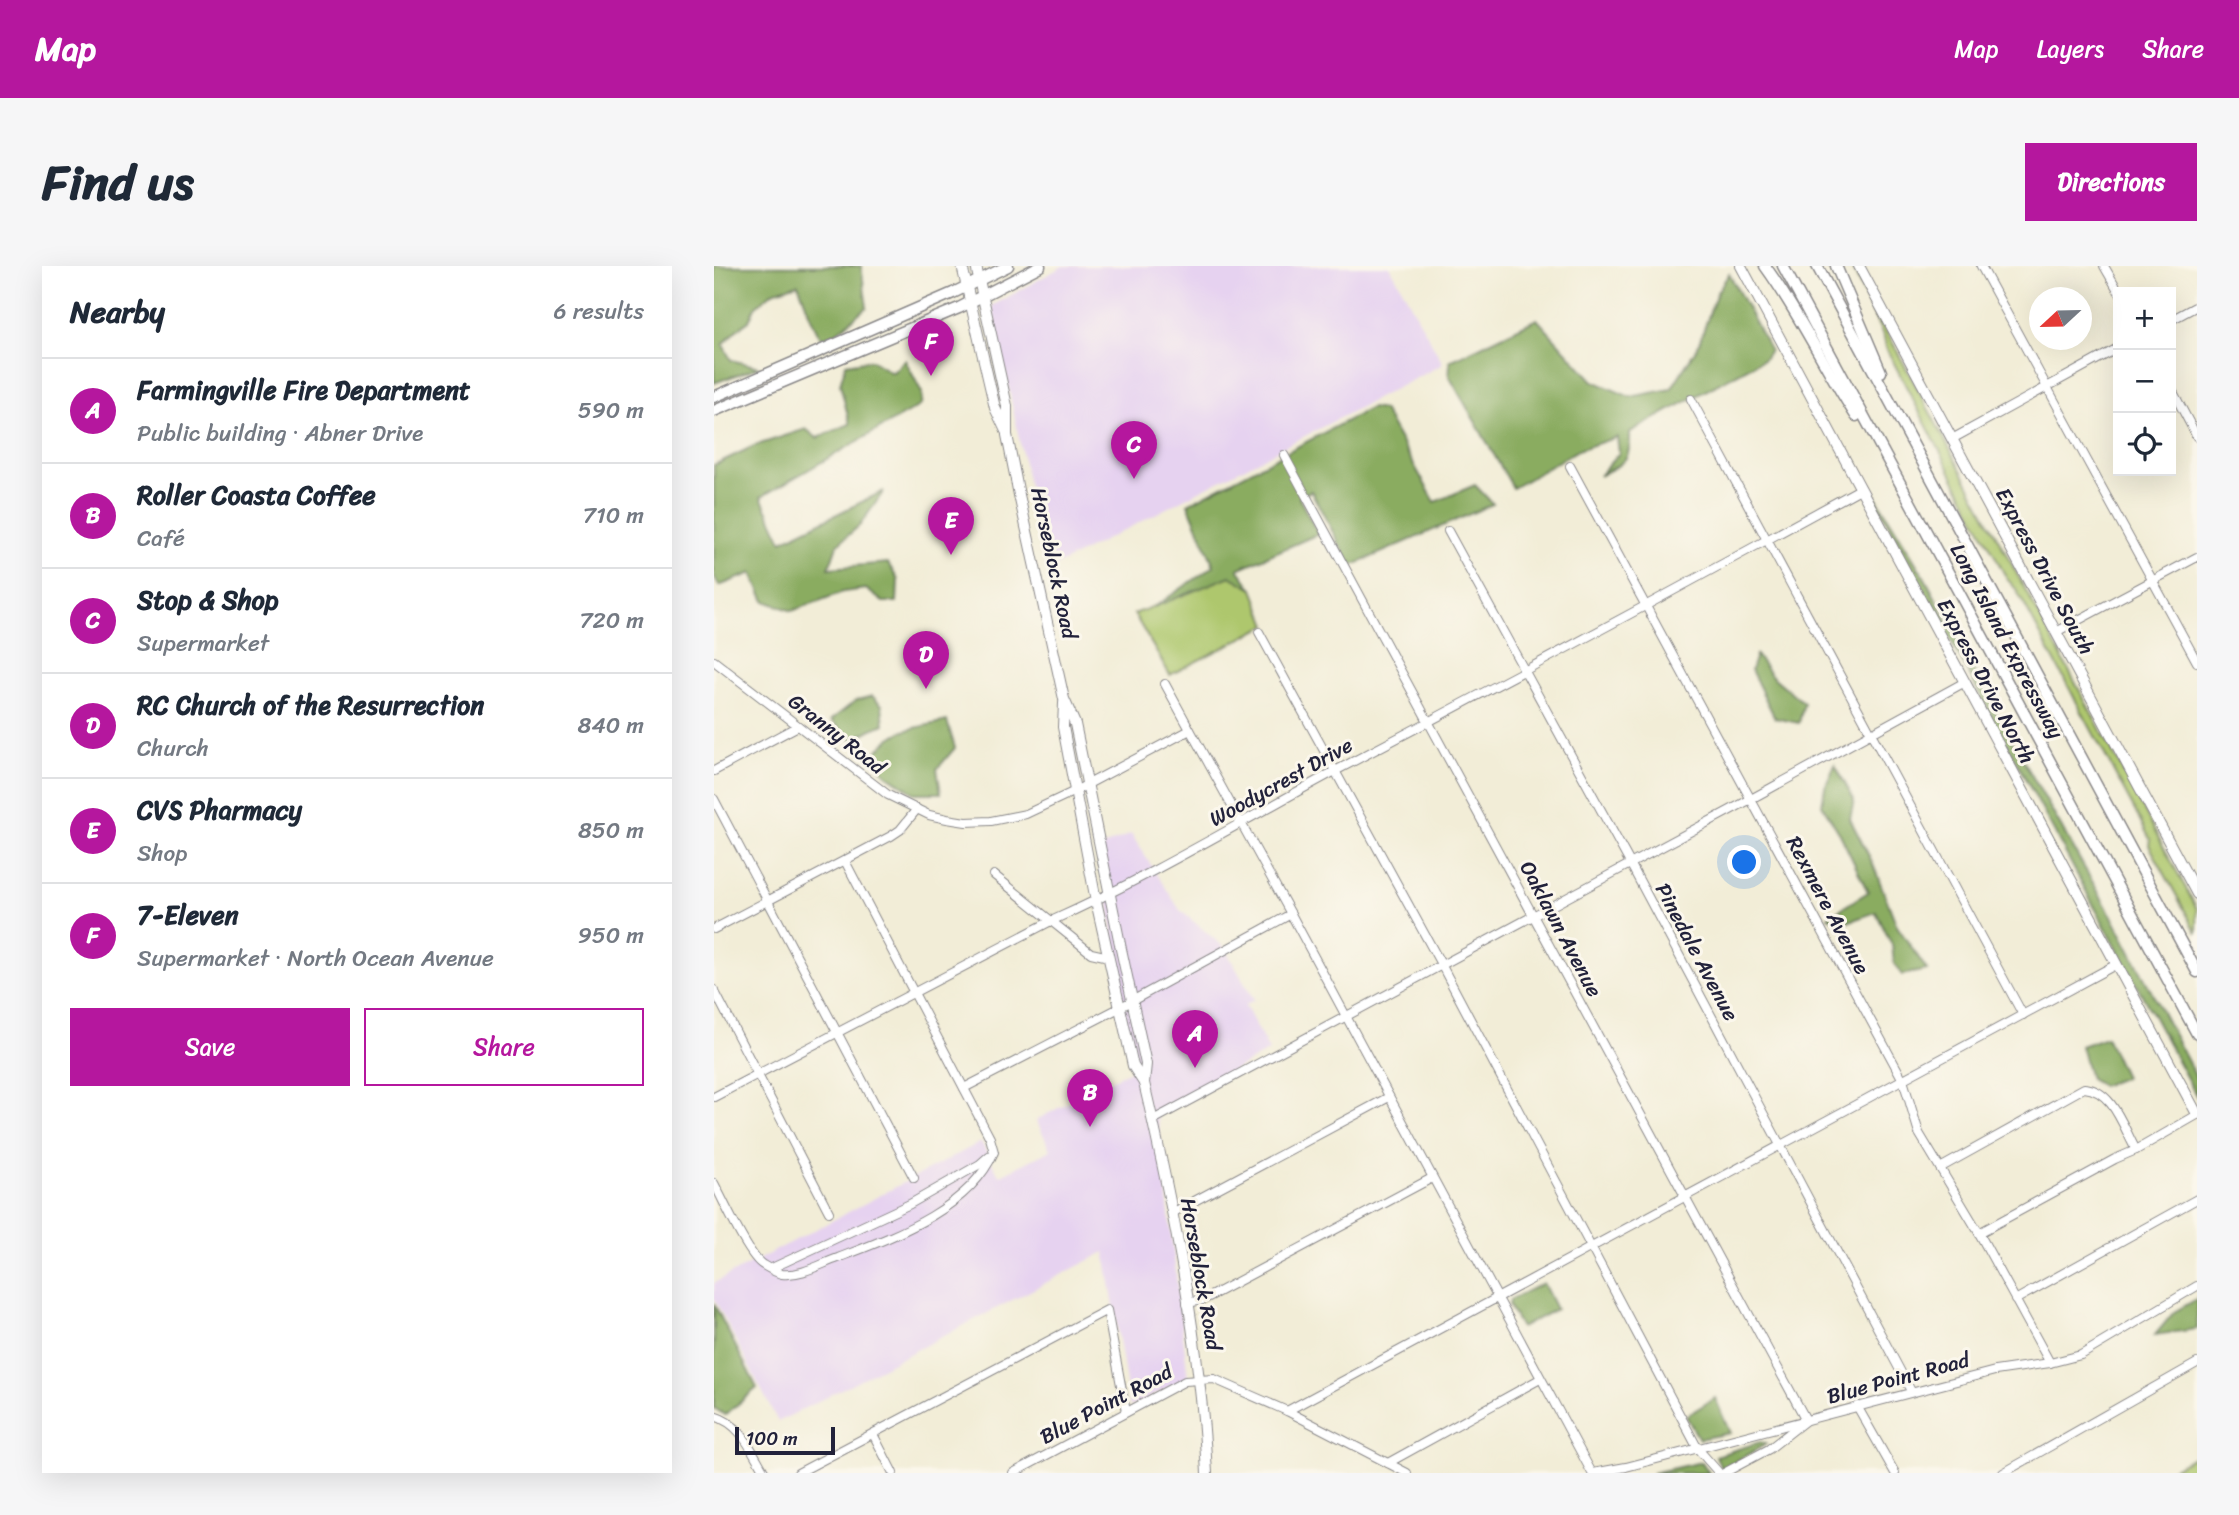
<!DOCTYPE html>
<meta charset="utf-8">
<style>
:root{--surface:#fff;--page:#f6f6f7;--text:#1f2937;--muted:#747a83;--line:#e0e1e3;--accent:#b5179e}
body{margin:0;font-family:Sriracha,sans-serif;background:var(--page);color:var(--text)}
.controls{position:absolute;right:21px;top:21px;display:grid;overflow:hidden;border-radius:0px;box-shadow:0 7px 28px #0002}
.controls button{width:63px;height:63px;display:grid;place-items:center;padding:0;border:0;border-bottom:2px solid var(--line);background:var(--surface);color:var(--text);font:35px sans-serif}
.compass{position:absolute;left:1315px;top:21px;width:63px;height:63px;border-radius:50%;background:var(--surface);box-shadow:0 7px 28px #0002;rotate:248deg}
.scale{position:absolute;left:21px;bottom:18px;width:100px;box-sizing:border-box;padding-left:7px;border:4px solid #22223b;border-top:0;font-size:19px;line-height:24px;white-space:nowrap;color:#22223b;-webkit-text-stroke:5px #fbf7ec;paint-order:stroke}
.you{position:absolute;left:1031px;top:597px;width:24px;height:24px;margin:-18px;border:5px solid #fff;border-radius:50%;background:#1a73e8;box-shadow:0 0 0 10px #1a73e833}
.badge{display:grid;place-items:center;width:46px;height:46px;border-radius:50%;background:var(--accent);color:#fff;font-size:23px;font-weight:700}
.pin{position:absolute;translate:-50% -58px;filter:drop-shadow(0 2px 4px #0008)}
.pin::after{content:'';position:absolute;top:37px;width:24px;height:21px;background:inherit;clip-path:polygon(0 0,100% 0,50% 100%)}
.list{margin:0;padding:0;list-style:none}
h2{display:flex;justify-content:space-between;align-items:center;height:91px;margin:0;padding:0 28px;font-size:30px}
h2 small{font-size:23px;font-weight:400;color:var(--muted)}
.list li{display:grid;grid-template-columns:46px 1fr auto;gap:21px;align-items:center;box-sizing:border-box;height:105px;padding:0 28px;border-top:2px solid var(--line)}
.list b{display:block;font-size:26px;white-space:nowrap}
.list p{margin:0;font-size:23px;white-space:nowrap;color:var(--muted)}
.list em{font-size:23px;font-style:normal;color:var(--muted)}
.actions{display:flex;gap:14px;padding:21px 28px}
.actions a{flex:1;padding:16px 0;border:2px solid var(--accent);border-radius:0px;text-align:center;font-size:24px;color:var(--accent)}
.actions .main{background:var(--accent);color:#fff}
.icon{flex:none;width:38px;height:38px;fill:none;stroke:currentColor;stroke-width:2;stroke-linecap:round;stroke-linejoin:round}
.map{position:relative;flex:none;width:1483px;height:1207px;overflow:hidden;border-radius:0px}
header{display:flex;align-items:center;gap:42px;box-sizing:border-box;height:98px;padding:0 35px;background:var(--accent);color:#fff}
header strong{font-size:33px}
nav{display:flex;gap:38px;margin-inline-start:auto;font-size:24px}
.intro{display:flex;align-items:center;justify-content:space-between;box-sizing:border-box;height:168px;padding:0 42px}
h1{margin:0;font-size:49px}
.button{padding:18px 32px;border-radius:0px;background:var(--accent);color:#fff;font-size:24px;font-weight:700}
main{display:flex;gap:42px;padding:0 42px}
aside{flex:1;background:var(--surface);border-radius:0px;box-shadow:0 7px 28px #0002}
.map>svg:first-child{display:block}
.built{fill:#e6d2f0}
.green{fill:#aec76d;stroke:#687454;stroke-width:2}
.forest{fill:#8aac60;stroke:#56674e;stroke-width:2}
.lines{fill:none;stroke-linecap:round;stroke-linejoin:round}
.minor-casing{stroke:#8a8889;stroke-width:10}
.major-casing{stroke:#8a8889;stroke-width:12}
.highway-casing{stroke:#8a8889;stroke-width:13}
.minor{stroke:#fff;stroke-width:8}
.major{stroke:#fff;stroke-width:10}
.highway{stroke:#fff;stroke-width:10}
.labels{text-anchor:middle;stroke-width:6;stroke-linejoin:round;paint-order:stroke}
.street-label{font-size:21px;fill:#22223b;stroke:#fbf7ec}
</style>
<header>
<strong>Map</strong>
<nav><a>Map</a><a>Layers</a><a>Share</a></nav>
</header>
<div class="intro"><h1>Find us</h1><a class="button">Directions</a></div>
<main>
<aside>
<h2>Nearby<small>6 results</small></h2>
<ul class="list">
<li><span class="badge">A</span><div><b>Farmingville Fire Department</b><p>Public building · Abner Drive</p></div><em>590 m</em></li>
<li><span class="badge">B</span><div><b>Roller Coasta Coffee</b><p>Café</p></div><em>710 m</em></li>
<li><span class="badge">C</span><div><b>Stop &amp; Shop</b><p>Supermarket</p></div><em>720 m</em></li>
<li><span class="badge">D</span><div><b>RC Church of the Resurrection</b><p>Church</p></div><em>840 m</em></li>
<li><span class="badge">E</span><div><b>CVS Pharmacy</b><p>Shop</p></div><em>850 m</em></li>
<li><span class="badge">F</span><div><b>7-Eleven</b><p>Supermarket · North Ocean Avenue</p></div><em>950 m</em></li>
</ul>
<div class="actions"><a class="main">Save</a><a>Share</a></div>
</aside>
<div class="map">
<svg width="1483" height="1207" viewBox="0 0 1483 1207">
<rect width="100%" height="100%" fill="#fbf7ec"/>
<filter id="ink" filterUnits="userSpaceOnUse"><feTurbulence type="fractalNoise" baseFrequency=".0143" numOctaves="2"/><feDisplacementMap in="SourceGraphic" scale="14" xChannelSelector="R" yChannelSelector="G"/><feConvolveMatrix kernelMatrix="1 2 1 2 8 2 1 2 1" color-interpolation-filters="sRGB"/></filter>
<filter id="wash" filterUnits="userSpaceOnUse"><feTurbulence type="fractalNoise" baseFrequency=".00686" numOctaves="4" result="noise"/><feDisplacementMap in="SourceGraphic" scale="28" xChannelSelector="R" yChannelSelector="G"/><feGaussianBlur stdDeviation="1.57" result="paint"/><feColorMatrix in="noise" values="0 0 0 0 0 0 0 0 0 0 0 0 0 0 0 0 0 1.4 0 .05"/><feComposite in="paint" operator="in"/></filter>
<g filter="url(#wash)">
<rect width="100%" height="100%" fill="#f2edd7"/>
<g class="built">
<path d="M 349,0 L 676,0 L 729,98 L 332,305 L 278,40 Z"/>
<path d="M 417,568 L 466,644 L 510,681 L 540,734 L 531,739 L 555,785 L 443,846 L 474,1112 L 416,1141 L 391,986 L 64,1156 L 0,1032 L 0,1017 L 267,876 L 285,910 L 337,884 L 322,854 L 418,803 L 387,581 Z"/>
</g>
<g class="green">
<path d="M 1138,1 L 1483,643 L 1483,667 L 1435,579 L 1436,573 L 1302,323 L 1293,313 L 1172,82 L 1170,72 Z"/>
<path d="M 516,310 L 539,323 L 553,359 L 456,409 L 420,348 Z"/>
<path d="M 1483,1189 L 1483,1207 L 1451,1207 Z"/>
</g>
<g class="forest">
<path d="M 0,0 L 147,0 L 153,41 C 136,53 127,69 107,72 C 96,55 92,36 84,18 L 59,26 L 41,41 L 35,55 L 20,66 L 9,79 L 17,94 L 45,101 L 0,117 Z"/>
<path d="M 1015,8 L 1056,84 L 1050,93 L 916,166 C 917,196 910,196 885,210 L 905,187 L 903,171 L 864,184 L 799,222 L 735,110 L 736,95 L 823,53 L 879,115 L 916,131 L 957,123 L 984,80 L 1003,26 Z"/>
<path d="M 157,94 L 178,107 L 191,94 L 208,127 L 207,139 L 47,231 L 68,275 L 170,225 L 146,259 L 123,279 L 115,302 L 174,297 L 184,314 L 183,336 L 169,336 L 152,323 L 129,326 L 78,345 L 51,335 L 38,307 L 5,320 L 0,310 L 0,199 L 40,180 L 92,163 L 103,172 L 136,158 L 126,118 L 132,98 Z"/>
<path d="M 657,142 L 669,144 L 721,236 L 761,219 L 779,238 L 637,300 L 597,225 L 585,232 L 604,268 L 524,303 L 539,323 L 516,310 L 440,341 L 500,300 L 474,238 Z"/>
<path d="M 1139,193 L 1211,312 L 1280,443 L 1399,652 L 1483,813 L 1483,831 Z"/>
<path d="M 1042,389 L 1058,410 L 1090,437 L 1085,457 L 1061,452 L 1037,404 Z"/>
<path d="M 158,430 L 168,439 L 170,458 L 158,463 L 138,474 L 117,454 L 143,434 Z"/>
<path d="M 233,455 L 241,482 L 223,503 L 227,527 L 200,527 L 172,508 L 157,493 C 180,460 197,464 233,455 Z"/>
<path d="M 1121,499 L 1140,534 L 1136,553 L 1158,596 L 1183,660 L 1213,704 L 1188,709 L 1180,698 L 1178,679 L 1162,646 L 1128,658 L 1114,651 L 1154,626 L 1126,568 L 1108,539 L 1111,521 Z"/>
<path d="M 1392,771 L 1411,811 L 1388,820 L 1376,813 L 1367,780 Z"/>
<path d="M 829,1017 L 842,1043 L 807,1062 L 795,1040 L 796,1034 Z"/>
<path d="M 1483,1033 L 1483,1063 L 1441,1069 L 1460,1046 Z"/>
<path d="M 0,1038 L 43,1122 L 11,1149 L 0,1142 Z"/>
<path d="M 1001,1132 L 1016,1167 L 985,1173 L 972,1150 Z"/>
<path d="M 1046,1176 L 1052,1178 L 1010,1202 L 1006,1200 L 1002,1190 Z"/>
<path d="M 988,1196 L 995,1207 L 938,1207 Z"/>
</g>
</g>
<g filter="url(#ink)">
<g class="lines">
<defs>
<g id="minor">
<path d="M 1267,0 L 1483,396"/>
<path d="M 1390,0 L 1405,26"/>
<path d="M 1457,54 L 1483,40"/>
<path d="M 1457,122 L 1483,171"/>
<path d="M 977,133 L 1309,749"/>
<path d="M 1238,173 L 1404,82"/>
<path d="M 570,189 L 1092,1154 L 1055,1183 L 1010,1207"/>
<path d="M 856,200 L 1189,814 L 1205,867 L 1265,967 L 1336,1097"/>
<path d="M 734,265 L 916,597 L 1197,1125"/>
<path d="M 545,366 L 728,700 L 984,1183 L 1005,1207"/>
<path d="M 1342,366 L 1483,291"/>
<path d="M 0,395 L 174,529 L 215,549 L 233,553 L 252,556 L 277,555 L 312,548 L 361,525 L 476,464"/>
<path d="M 451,418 L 577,648 L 878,1207"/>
<path d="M 0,505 L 84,460"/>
<path d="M 0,533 L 200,912"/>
<path d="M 280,609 L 377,687 L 395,691"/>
<path d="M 0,663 L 177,570 L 186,564 L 203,543"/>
<path d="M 0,724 L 115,946"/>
<path d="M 250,822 L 405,742 L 577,648"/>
<path d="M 0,831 L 337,655 C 436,611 528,555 623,504 C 798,412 973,318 1146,223"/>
<path d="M 439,854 L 1037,533 L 1251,416"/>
<path d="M 1226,902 L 1370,822 C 1399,824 1409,861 1422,884"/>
<path d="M 0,917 C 9,934 35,992 49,999 C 54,1002 63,1007 68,1008 C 87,1010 107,998 124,992 C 178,971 255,944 280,886 L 276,872 L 131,595"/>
<path d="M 458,947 L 675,831"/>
<path d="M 1265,967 L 1401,893 L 1422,884 L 1483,849"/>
<path d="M 58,1002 L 196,938 L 266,898 L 275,890"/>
<path d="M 1301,1034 L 1483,933"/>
<path d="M 473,1037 L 489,1034 L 718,912"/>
<path d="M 1143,1140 L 1181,1207"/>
<path d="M 573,1145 L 1403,698"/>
<path d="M 0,1150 C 28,1158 37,1184 51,1207"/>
<path d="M 159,1168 L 179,1207"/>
<path d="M 674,1197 L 826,1113"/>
<path d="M 84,1207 L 393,1044 L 412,1146"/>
<path d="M 299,1207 L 471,1115 L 500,1113 L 573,1145 L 693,1207"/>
<path d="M 879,1207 L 912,1201 L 1281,1105 L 1336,1097 L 1367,1089 L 1483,1020"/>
<path d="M 1289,1207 L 1483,1097"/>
</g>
<g id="major">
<path d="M 248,0 L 281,142 L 292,165"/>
<path d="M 262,0 L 293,140 L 293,169 L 305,229 L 350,433 L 361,458 L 407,683 L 432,798 L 430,817 C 460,945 486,1076 493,1207"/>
<path d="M 1027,0 L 1483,848"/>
<path d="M 1145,0 L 1483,628"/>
<path d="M 350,437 L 349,461 L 382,635 L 419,800 L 430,817"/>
</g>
<g id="highway">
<path d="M 1051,0 C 1086,48 1110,101 1142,150"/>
<path d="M 1069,0 L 1483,768"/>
<path d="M 1103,0 L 1483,706"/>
<path d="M 1122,0 L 1167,106"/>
<path d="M 0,131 L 239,27 L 294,0"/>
<path d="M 0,145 L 245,42 L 326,0"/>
</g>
</defs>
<use href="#minor" class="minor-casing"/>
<use href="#major" class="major-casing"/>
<use href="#highway" class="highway-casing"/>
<use href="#minor" class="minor"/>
<use href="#major" class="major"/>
<use href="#highway" class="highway"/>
</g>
</g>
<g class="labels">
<g class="street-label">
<text transform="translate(340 297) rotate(78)" y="7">Horseblock Road</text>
<text transform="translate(1331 305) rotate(62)" y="7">Express Drive South</text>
<text transform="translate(1293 375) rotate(62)" y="7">Long Island Expressway</text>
<text transform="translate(1272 415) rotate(62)" y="7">Express Drive North</text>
<text transform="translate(123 468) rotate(38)" y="7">Granny Road</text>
<text transform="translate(567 516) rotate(-29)" y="7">Woodycrest Drive</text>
<text transform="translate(1114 639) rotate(62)" y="7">Rexmere Avenue</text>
<text transform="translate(847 663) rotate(62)" y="7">Oaklawn Avenue</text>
<text transform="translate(983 686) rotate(62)" y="7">Pinedale Avenue</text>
<text transform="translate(487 1008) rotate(80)" y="7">Horseblock Road</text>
<text transform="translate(1184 1112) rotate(-15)" y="7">Blue Point Road</text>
<text transform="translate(392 1138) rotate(-28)" y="7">Blue Point Road</text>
</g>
</g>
</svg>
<div class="controls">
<button>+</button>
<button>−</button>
<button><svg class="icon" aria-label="locate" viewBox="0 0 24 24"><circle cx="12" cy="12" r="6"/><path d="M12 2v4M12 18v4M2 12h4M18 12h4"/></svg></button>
</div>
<svg class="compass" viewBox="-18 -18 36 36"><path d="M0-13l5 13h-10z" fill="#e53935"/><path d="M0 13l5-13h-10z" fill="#747a83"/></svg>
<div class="scale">100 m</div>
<div class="you"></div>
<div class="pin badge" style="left:481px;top:802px">A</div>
<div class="pin badge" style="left:376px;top:861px">B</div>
<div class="pin badge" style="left:420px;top:213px">C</div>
<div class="pin badge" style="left:212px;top:423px">D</div>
<div class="pin badge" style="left:237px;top:289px">E</div>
<div class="pin badge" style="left:217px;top:110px">F</div>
</div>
</main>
